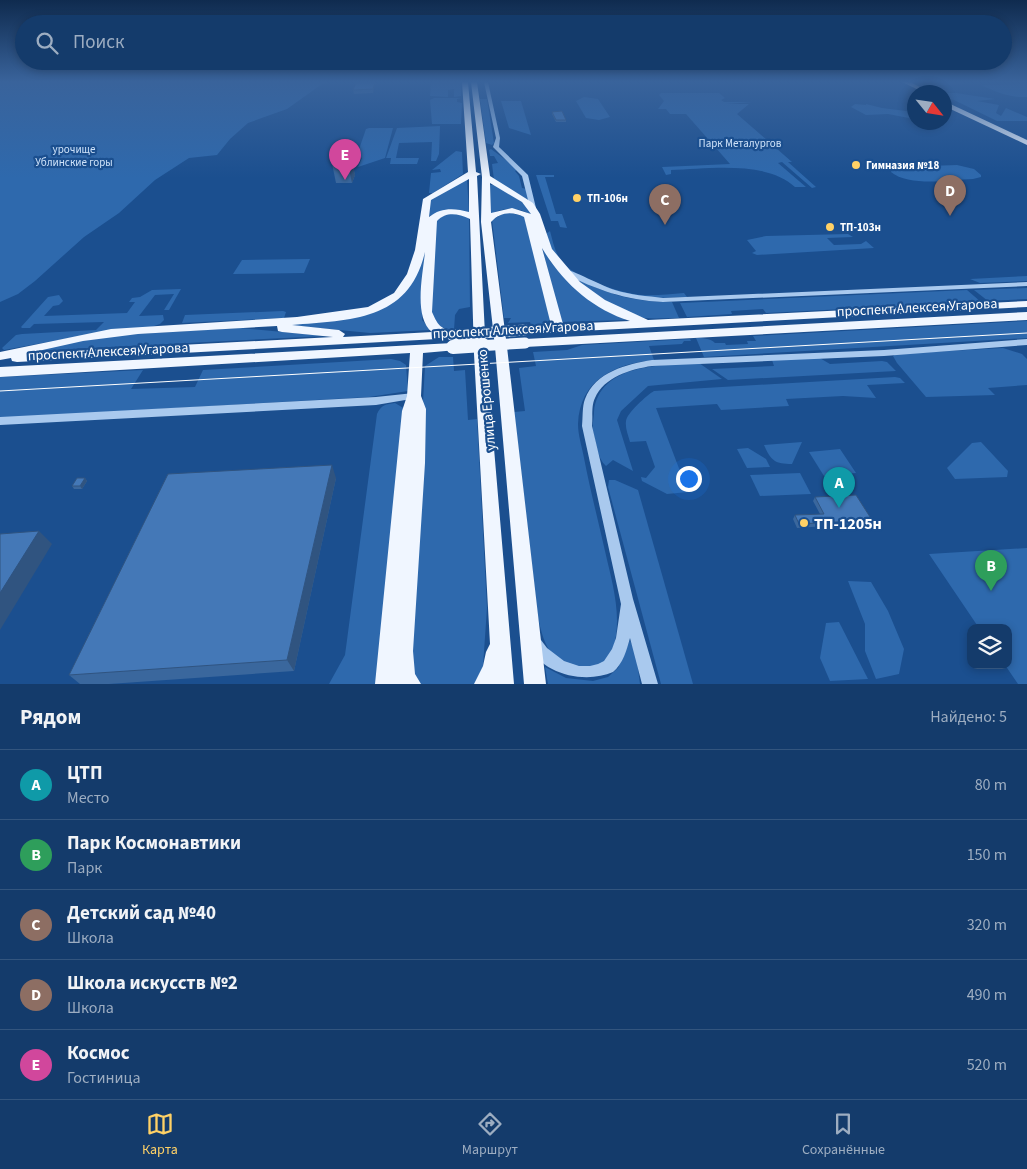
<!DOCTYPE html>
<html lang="ru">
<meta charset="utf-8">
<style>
:root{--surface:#143b6b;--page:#1d4271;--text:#f1f3f6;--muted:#9dadc1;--line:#33557e;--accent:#ffd166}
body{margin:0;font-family:"Source Sans 3",sans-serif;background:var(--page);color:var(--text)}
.controls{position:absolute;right:15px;bottom:15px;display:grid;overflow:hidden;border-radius:10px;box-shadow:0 2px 8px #0003}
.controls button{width:45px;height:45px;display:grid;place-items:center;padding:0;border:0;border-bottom:1px solid var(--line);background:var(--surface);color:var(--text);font:25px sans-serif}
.compass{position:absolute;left:907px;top:85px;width:45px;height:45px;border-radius:50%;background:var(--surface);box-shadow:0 2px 8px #0003;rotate:120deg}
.you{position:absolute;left:688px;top:478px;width:18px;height:18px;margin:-12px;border:4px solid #fff;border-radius:50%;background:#1a73e8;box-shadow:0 0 0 8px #1a73e833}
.badge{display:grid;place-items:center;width:32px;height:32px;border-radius:50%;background:var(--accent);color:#fff;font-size:16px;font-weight:700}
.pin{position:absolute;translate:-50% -41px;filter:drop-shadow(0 1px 2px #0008)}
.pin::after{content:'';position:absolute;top:26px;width:18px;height:15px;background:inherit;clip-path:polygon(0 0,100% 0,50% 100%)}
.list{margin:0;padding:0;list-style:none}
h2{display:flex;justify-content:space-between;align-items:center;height:65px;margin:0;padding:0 20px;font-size:21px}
h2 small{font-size:16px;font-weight:400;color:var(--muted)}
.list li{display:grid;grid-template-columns:32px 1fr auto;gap:15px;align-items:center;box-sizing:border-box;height:70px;padding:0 20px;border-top:1px solid var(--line)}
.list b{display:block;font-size:19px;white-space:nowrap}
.list p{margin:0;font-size:16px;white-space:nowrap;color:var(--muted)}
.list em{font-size:16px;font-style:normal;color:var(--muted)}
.icon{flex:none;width:28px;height:28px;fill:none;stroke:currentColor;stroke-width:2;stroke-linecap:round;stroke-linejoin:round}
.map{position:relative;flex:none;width:1027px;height:684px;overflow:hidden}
.search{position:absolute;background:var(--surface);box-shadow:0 2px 8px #0003;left:15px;right:15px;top:15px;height:55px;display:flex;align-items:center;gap:12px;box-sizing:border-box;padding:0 18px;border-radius:28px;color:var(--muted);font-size:19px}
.sheet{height:415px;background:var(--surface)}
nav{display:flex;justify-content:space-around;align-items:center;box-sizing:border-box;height:70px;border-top:1px solid var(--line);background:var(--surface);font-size:14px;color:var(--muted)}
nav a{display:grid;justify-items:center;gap:2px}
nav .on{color:var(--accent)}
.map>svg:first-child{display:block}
.green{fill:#2e69ad}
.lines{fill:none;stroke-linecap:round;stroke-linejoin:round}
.minor{fill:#a9c9ee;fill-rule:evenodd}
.major{fill:#f0f6ff;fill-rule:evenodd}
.tram{stroke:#fff;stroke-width:1}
.major-bridge-far1{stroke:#f0f6ff;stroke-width:11}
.major-bridge{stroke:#f0f6ff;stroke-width:14}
.wall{fill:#3a679d}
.shaded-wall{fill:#305480}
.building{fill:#4478b7;stroke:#305480}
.poi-dot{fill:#ffd166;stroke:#1b4f8f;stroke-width:2}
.labels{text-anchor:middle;stroke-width:4.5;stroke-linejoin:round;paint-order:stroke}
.far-park-label{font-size:11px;fill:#cfe3fa;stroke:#1b4f8f}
.far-poi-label{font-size:11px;font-weight:bold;fill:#fff;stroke:#1b4f8f;text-anchor:start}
.street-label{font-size:14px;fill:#fff;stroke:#1b4f8f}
.near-poi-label{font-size:16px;font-weight:bold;fill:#fff;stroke:#1b4f8f;text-anchor:start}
</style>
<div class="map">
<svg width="1027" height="684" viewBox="0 0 1027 684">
<rect width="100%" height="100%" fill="#1b4f8f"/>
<g class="green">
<path d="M 0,82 L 330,82 L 322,84 L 287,109 L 248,123 L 230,139 L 217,155 L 189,158 L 155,180 L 119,213 L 84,237 L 35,281 L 18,294 L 0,302 Z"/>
<path d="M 431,82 L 461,82 L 461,96 L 454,97 L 454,89 L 448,90 L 448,97 L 430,96 Z"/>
<path d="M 908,82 L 962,82 L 966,84 L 936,85 L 946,90 L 927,91 Z"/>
<path d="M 1027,84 L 1027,97 C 1010,98 996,92 981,85 Z"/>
<path d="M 661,93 L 719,93 L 725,98 L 721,100 L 724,102 L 753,102 L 726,104 L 749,104 L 737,114 L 792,162 L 788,162 L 816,187 L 812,188 L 782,162 L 778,163 L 806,187 L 795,187 C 766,160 708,169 671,170 L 671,174 L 666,175 L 662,167 L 730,164 L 686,114 L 670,114 L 666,109 L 658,109 L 664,101 L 659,95 Z"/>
<path d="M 945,93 L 956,93 L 995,99 L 977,101 L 999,105 L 996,113 L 1001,116 L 1006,108 L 1027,117 L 1027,121 L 997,121 L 954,100 L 945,98 Z"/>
<path d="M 584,97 L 598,99 L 610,117 L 599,120 L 586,118 L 576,101 Z"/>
<path d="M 434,98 L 461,98 L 457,99 L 457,102 L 462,103 L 461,124 L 432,124 L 430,100 Z"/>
<path d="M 480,99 L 487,99 L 494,143 L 492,145 L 486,143 Z"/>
<path d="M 501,101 L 521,101 L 531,135 L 509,128 Z"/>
<path d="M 855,104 L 866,105 L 866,104 L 882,108 L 914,112 L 914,119 L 888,114 L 866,115 L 851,107 Z"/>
<path d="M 440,126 L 439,154 L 436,161 L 431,161 L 432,142 L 399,143 L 396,158 L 419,158 L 417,164 L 390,164 L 391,158 L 386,158 L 397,128 Z"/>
<path d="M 369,128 L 393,128 L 385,158 L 358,167 L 362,158 L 357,155 L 366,129 Z"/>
<path d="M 491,149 L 518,169 L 515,171 L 519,176 L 522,188 L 527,189 L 529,201 L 494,180 L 492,164 L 498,163 L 494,156 L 490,156 L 489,150 Z"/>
<path d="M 456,151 L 462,152 L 463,174 L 433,193 L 429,193 L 431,173 L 441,172 L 440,169 L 432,170 Z"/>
<path d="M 957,165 L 974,169 L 981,175 L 981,177 L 973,179 C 950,180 909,187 891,172 L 893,168 L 900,167 Z"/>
<path d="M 536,175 L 554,175 L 554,177 L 545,177 L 556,214 L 562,214 L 567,228 L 560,227 L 558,221 L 551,221 Z"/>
<path d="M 467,179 L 469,212 L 450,210 L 429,216 L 430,200 Z"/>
<path d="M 490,185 L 495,185 L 522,202 L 531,211 L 531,215 C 519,207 504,207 491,214 Z"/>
<path d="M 452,212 L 465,215 L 469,219 L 470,307 L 459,309 L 455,315 L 454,330 L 439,327 L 431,314 L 433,221 Z"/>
<path d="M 506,212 L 524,216 L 552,317 C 546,325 540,325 531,325 L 530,322 L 508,323 L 511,318 L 504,318 L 492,220 Z"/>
<path d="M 537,227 L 550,261 L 560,273 L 616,315 L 626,320 L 561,322 Z"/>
<path d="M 550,231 C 553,242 555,254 563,263 C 578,279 620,293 641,295 C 655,296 670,294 684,293 L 687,297 C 677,297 666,298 656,298 C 628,297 583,283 562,265 C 554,257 549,244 546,234 Z"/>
<path d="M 848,234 L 853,237 L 827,238 L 834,245 L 861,244 L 866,241 L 874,248 L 757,255 L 752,253 L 756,251 L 747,240 L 766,236 Z"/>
<path d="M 427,245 L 422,320 L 431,330 L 370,333 L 287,325 L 382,308 C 410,296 419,273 427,245 Z"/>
<path d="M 310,259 L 304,273 L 233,274 L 242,260 Z"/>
<path d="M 1027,276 L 1027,281 L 980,283 L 970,279 Z"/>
<path d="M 575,277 C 606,295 636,302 672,302 L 679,318 C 668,318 656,319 644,318 C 619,314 593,295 575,277 Z"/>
<path d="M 1027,288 L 1027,299 L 988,301 L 974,290 Z"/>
<path d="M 181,289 L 169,310 L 164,310 L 174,294 L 155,295 L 139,316 L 163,315 L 164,320 L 160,324 L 151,327 L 97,333 L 4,350 L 2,348 L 16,335 L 22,334 L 96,330 L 104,322 L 34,324 L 30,328 L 22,328 L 21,327 L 48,297 L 59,295 L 63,301 L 59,305 L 53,306 L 44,316 L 127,313 L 135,302 L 129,302 L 132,298 L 140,297 L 152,290 Z"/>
<path d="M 967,290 L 981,302 L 766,313 L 763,309 L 731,311 L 732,314 L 687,317 L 680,303 Z"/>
<path d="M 283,311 L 286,312 L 284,318 L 182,323 L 185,315 Z"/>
<path d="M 1027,321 L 1027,338 L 704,357 L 696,338 C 702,338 710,338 715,343 L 725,343 L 726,345 L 748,344 L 747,341 L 756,341 L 753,336 Z"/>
<path d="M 240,328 L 325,336 L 31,351 L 74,342 L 121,335 Z"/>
<path d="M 690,339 L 691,341 L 684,341 L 682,344 L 649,346 L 654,360 C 615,364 580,379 578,424 C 578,435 582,447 584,458 C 590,489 598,520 605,551 C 612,582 623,617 613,649 C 606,674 569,673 554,656 C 544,646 541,630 538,618 L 514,412 L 525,411 L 519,368 L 536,366 L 533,352 L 567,350 L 582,345 Z"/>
<path d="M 1003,348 L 1022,354 L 1027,359 L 1027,385 L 988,388 L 995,395 L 926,397 L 897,363 L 893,356 L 896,354 Z"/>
<path d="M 439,357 L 453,357 L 454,371 L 465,370 L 468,420 L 477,419 L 487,608 L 483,666 L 475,684 L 417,684 L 408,667 L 425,366 Z"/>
<path d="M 818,357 L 830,364 L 882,361 L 887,362 L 896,371 L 728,380 L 712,369 L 774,366 L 772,360 Z"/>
<path d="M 391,359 L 400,361 L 406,365 L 408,391 L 369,397 L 0,418 L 0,377 L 143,370 L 131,389 L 195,387 L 203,370 Z"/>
<path d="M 699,363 L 722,379 L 648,386 L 621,411 L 617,420 L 633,471 L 613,460 L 606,466 C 597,458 596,442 593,431 C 592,425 594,418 594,412 C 599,363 663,365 699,363 Z"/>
<path d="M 895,377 L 900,378 L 905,383 L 867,385 L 876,398 L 843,396 L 786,399 L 789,406 L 721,410 L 717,404 L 656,408 L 688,492 L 667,494 L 642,481 L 641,477 L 646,478 L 655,467 L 646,441 L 630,442 C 628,435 625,428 626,421 C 627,413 647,395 654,391 Z"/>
<path d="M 395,403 L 405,409 L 378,684 L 329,684 L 345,655 L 377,414 C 381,405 386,404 395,403 Z"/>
<path d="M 802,442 L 792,464 C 775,464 771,461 764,445 Z"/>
<path d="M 981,442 L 1008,471 L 1007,477 L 955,479 L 947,468 L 972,443 Z"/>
<path d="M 748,448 L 766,459 L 770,467 L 747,468 L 737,449 Z"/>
<path d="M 840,449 L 856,473 L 824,476 L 809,452 Z"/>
<path d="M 800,473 L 811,494 L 760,496 L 750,475 Z"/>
<path d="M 609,480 L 615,480 L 638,490 L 693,684 L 661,684 L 608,487 Z"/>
<path d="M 1027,548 L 1027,684 L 1018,684 L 1005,665 L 1008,665 L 1008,628 L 979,628 L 929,554 Z"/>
<path d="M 848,581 L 871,582 L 888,611 L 904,649 L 899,674 L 876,679 L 865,651 L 865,624 Z"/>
<path d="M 839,622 L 868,679 L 830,681 L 820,658 L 826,623 Z"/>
<path d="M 630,640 L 636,654 L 640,684 L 548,684 L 545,667 L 566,678 L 593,681 L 608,677 L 618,668 Z"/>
</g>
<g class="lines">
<g class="minor">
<path d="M 484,82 L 488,82 L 500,138 L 499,147 L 528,175 L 536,208 L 535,209 L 530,208 L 522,176 L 493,147 L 496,138 Z"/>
<path d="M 563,269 C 571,269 604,287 615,290 C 631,295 647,296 663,298 L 1027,282 L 1027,286 L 663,302 C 625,300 597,290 563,273 Z"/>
<path d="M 1027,339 L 1027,345 L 884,356 L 652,366 C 631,369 604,377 595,398 C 591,406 593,417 592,426 L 633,599 L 658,684 L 642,684 L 630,638 C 627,649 623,664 613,672 C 586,684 541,675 529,645 L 531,640 L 536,638 L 541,640 L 547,648 L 564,661 L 579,666 L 590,666 L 598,664 L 604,661 L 612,649 L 616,638 L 621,604 L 582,426 C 583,417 582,407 585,399 C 595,372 627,364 652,360 L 884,350 Z"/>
<path d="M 414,393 L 417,394 L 419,396 L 417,398 L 376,405 L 0,425 L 0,417 L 376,397 Z"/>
</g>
<g class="major">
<path d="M 462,82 L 468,82 L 476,172 L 481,174 L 477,176 L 486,354 L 514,684 L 474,684 L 483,666 L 486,652 L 490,644 L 474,354 L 470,219 C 458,214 447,211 437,221 L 432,312 C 439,328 441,328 456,332 L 458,335 L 456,338 L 17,362 L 12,361 L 11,358 L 0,360 L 0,352 L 111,329 L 297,317 L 368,307 L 394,293 L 407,274 L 415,250 L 423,199 L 468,172 ZM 469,179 L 469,212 C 455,208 441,207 429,217 L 431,200 ZM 425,252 C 423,274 413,317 432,332 L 343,337 L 345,334 L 339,330 L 292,325 C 351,320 409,321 425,252 ZM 277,326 L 278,331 L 282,332 L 333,337 L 29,353 L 83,341 L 138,334 Z"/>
<path d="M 471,82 L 477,82 L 490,176 L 533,203 L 540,214 L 552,249 L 580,282 L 605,300 L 648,320 L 1027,301 L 1027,307 L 525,334 L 521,333 L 519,330 L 521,327 L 551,325 L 524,217 C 512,211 500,212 491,222 L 507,347 L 546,684 L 524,684 L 495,347 L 481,222 L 482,177 ZM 490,183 L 522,202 L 531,214 L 512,208 L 491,213 ZM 542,248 C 562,282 592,309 630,321 L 563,324 Z"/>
<path d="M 902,82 L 910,82 L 930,92 L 923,92 Z"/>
<path d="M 944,101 L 1027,140 L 1027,145 L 944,106 Z"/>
<path d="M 1027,312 L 1027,320 L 525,347 L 519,343 L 525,339 Z"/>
<path d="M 453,343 L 459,347 L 457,350 L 423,353 L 421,396 L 426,409 L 425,463 L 413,651 L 415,674 L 421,684 L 375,684 L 402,411 L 407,396 L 410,353 L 0,377 L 0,367 Z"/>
</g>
<path class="tram" d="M 0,391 L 1027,333"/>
<g class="major-bridge-far1">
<path d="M 452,335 L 525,330"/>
<path d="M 460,347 L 525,343"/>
</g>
<path class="major-bridge" d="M 453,347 L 483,345"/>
</g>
<g class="wall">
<path d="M 376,82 L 373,93 L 354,94 L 353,90 Z"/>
<path d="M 552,112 L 566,120 L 566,122 L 556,122 L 552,114 Z"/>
<path d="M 349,146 L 355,175 L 352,183 L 336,183 L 330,154 Z"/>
<path d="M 936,192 L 961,199 L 959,202 L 947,202 L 935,194 Z"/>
<path d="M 85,478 L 87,481 L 82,489 L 74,489 L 72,486 Z"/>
<path d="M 336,478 L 294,671 L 109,684 L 80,684 L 69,675 Z"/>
<path d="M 815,497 L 872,520 L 869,523 L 797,528 L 793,519 L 795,515 L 820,514 L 813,501 Z"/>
</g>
<g class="shaded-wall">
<path d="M 375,82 L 376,82 L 373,93 L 373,89 Z"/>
<path d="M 349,146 L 355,175 L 352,183 L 346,154 Z"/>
<path d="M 332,465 L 336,478 L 294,671 L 287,660 Z"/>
<path d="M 85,478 L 87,481 L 82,489 L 80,486 Z"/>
<path d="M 39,531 L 52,544 L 0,630 L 0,593 Z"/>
</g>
<g class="building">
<path d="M 361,82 L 375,82 L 373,89 L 353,90 L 356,83 Z"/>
<path d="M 562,111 L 566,120 L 556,120 L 552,112 Z"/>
<path d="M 349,146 L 346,154 L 330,154 L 333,147 Z"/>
<path d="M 948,191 L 961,199 L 948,200 L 936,192 Z"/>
<path d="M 332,465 L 287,660 L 69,675 L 168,474 Z"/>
<path d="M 77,478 L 85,478 L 80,486 L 72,486 Z"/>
<path d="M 856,495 L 872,520 L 799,524 L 795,515 L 824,514 L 815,497 Z"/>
<path d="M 39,531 L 0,593 L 0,534 Z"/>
</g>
<linearGradient id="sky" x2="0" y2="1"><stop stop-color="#0f2b4f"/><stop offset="0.46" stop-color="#39639b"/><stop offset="1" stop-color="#39639b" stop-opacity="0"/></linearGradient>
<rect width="1027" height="178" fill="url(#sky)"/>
<g class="poi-dot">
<circle cx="856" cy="165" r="5"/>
<circle cx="577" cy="198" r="5"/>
<circle cx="830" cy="227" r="5"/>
<circle cx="804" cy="523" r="5"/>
</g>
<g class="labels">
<g class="far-park-label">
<text x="740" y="147">Парк Металургов</text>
<text x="74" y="153">урочище<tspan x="74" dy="13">Ублинские горы</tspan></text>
</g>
<g class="far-poi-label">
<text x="866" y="169">Гимназия №18</text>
<text x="587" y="202">ТП-106н</text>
<text x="840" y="231">ТП-103н</text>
</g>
<g class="street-label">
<text transform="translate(917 307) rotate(-3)" y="5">проспект Алексея Угарова</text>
<text transform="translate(513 329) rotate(-3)" y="5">проспект Алексея Угарова</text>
<text transform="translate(108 351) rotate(-3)" y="5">проспект Алексея Угарова</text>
<text transform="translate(486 400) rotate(-95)" y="5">улица Ерошенко</text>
</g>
<g class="near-poi-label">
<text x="814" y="529">ТП-1205н</text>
</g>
</g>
</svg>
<div class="controls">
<button><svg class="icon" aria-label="layers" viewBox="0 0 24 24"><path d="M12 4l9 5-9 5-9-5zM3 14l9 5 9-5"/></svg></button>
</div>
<svg class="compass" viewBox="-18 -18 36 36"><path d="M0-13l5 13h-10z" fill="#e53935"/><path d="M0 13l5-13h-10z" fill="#9dadc1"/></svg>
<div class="you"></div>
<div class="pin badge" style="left:839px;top:508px;background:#0f9aa8">A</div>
<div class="pin badge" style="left:991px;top:591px;background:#2e9e5b">B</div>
<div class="pin badge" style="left:665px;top:225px;background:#8d6e63">C</div>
<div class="pin badge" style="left:950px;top:216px;background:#8d6e63">D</div>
<div class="pin badge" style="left:345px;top:180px;background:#d1479c">E</div>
<div class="search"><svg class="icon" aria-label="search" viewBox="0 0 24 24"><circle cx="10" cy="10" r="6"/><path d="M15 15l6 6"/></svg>Поиск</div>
</div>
<section class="sheet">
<h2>Рядом<small>Найдено: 5</small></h2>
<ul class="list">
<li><span class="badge" style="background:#0f9aa8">A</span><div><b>ЦТП</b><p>Место</p></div><em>80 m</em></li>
<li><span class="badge" style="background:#2e9e5b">B</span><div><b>Парк Космонавтики</b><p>Парк</p></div><em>150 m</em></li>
<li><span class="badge" style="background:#8d6e63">C</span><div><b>Детский сад №40</b><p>Школа</p></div><em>320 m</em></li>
<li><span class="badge" style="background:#8d6e63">D</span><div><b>Школа искусств №2</b><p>Школа</p></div><em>490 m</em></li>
<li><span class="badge" style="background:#d1479c">E</span><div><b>Космос</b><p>Гостиница</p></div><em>520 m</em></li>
</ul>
</section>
<nav>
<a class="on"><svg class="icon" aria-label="map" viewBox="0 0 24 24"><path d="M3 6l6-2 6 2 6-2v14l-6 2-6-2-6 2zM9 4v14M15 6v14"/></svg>Карта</a>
<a><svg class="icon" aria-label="directions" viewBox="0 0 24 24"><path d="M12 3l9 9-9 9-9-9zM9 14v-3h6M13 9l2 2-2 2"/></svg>Маршрут</a>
<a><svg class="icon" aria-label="saved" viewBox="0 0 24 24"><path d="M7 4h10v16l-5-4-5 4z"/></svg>Сохранённые</a>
</nav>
